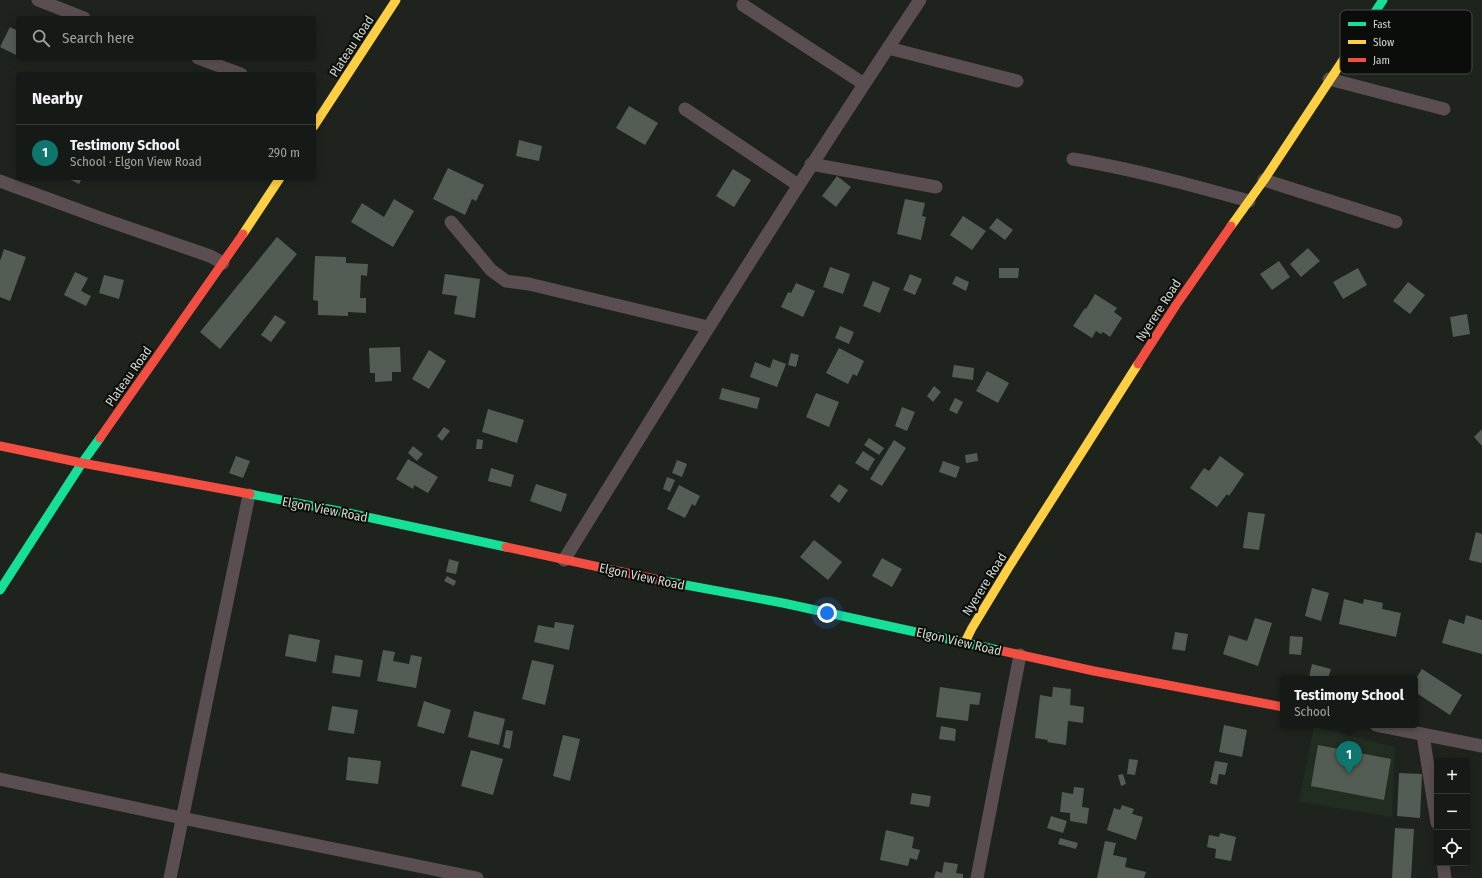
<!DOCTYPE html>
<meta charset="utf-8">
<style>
:root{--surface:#161a16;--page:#1f231f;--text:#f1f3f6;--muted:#9ea1a1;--line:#353835;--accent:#0f766e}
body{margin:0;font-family:"Fira Sans Condensed",sans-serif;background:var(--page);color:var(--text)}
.controls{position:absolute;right:12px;bottom:12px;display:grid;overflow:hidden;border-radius:4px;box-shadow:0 2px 10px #0003}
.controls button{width:36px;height:36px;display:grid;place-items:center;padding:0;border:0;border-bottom:1px solid var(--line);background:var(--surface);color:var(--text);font:20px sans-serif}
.you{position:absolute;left:827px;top:613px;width:14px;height:14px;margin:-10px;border:3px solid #fff;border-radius:50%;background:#1a73e8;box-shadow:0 0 0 6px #1a73e833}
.badge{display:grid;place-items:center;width:26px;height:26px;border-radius:50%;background:var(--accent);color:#fff;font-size:13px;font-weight:700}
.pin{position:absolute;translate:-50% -33px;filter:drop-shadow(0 1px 2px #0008)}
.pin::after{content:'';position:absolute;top:21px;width:14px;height:12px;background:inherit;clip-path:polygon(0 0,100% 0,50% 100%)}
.popup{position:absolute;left:1280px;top:676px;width:138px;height:52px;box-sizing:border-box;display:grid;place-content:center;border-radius:4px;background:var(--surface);filter:drop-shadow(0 1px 3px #0005);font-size:13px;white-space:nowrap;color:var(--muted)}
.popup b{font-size:15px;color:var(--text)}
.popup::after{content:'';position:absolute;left:50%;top:100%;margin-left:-8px;border:8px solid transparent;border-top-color:var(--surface)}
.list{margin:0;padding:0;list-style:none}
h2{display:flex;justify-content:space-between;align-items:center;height:52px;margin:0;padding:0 16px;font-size:17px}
h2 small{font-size:13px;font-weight:400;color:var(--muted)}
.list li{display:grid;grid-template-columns:26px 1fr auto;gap:12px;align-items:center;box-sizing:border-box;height:56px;padding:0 16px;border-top:1px solid var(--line)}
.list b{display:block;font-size:15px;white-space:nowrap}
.list p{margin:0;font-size:13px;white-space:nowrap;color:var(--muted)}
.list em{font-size:13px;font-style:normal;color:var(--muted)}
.icon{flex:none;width:22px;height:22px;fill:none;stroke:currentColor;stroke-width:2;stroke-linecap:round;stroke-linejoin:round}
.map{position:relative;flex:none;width:1482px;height:878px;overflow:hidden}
.search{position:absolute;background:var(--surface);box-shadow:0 2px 10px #0003;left:16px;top:16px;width:300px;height:44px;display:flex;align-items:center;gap:10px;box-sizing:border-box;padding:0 14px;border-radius:4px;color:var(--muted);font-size:15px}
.panel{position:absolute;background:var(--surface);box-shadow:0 2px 10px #0003;left:16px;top:72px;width:300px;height:108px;border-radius:4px}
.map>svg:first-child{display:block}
.built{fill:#212d20}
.building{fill:#545d53}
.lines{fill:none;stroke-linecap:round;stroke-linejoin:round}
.street{stroke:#5a4e50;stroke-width:13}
.fast{stroke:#16e098;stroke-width:9}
.slow{stroke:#ffcf43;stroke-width:9}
.jam{stroke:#f24e42;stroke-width:9}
.labels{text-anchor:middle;stroke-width:4;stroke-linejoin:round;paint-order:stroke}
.street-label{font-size:13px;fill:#d1d6d0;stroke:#0a0d09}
.key{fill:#0a0d09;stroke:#464945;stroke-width:1}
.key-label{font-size:11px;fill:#d1d6d0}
</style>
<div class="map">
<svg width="1482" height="878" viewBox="0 0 1482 878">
<rect width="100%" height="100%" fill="#1e231e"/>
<path class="built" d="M 1314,727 L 1395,747 L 1392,817 L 1299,802 Z"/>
<g class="building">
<path d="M 10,27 L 18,31 L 18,56 L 0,47 Z"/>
<path d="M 629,106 L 658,123 L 645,145 L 616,128 Z"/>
<path d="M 519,140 L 542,146 L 539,161 L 516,156 Z"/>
<path d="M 448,168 L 484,185 L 476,201 L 472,199 L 465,215 L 433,199 Z"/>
<path d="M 733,169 L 751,180 L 734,207 L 716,196 Z"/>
<path d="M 837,176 L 851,187 L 836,207 L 822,196 Z"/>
<path d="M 67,178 L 82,178 L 79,184 Z"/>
<path d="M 394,199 L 414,211 L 393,247 L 351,222 L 362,203 L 384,217 Z"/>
<path d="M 905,199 L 925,203 L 922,216 L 926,217 L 921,240 L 897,234 Z"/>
<path d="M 963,216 L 986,231 L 972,250 L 950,235 Z"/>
<path d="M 997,218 L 1013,230 L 1005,240 L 989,228 Z"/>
<path d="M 277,237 L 297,254 L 220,349 L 200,332 Z"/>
<path d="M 1308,248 L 1320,261 L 1301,277 L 1290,264 Z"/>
<path d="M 4,249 L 26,257 L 10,301 L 0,297 L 0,261 Z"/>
<path d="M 315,256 L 346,257 L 346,263 L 368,264 L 367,276 L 361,275 L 360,298 L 366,298 L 366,313 L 348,312 L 348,316 L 318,315 L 318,301 L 313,300 Z"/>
<path d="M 1279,261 L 1290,277 L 1272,290 L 1260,274 Z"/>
<path d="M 830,267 L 850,274 L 843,294 L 823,287 Z"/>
<path d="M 999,268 L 1019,268 L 1018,278 L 999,278 Z"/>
<path d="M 1358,268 L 1367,285 L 1343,299 L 1333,282 Z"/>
<path d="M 75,272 L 88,278 L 81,291 L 91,296 L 86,306 L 64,295 Z"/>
<path d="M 445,274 L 480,279 L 475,318 L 454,314 L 457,296 L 442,294 Z"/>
<path d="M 910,274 L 922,279 L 915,295 L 903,290 Z"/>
<path d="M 104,275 L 124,280 L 119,299 L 99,293 Z"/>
<path d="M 956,276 L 969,282 L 966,291 L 952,284 Z"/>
<path d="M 873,281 L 890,288 L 880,313 L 863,306 Z"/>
<path d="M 1408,282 L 1425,295 L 1410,314 L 1393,301 Z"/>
<path d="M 796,283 L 815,291 L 803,317 L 781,307 L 788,292 L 791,293 Z"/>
<path d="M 1095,294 L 1117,308 L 1114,312 L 1122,318 L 1110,337 L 1103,332 L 1101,334 L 1096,331 L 1092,338 L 1073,326 L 1085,308 L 1086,309 Z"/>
<path d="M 1467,314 L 1470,334 L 1453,337 L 1450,317 Z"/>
<path d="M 275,315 L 286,322 L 271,342 L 261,335 Z"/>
<path d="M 840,326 L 854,332 L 849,344 L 835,338 Z"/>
<path d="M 400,347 L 401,372 L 392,372 L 392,381 L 375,382 L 375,373 L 370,373 L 369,348 Z"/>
<path d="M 839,348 L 864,361 L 857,376 L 853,374 L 848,384 L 826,373 Z"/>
<path d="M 429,350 L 446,361 L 429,389 L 412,379 Z"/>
<path d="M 791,353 L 799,355 L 796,367 L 788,365 Z"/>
<path d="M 773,359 L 786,364 L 777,387 L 750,377 L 755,362 L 770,368 Z"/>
<path d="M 954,365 L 974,368 L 973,380 L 952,377 Z"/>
<path d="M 987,371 L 1009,383 L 998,403 L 976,391 Z"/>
<path d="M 934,386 L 941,392 L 933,402 L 927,396 Z"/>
<path d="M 722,388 L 760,398 L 757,409 L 719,399 Z"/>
<path d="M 816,393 L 839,402 L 829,427 L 806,417 Z"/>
<path d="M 955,398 L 963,402 L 957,414 L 949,410 Z"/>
<path d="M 902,407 L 915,412 L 907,431 L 895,426 Z"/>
<path d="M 488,409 L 524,420 L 517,443 L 482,432 Z"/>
<path d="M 444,427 L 450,431 L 442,441 L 437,436 Z"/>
<path d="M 1482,429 L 1482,446 L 1474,437 Z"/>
<path d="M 869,438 L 884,448 L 879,455 L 864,445 Z"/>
<path d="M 477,439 L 483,440 L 482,449 L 476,449 Z"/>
<path d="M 894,440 L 906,448 L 882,486 L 870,479 Z"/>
<path d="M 413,446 L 423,454 L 417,461 L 408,453 Z"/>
<path d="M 863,451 L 875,459 L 868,471 L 855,463 Z"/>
<path d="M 977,453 L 978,461 L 966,463 L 965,455 Z"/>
<path d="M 236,456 L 250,461 L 243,478 L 229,473 Z"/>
<path d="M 1220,456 L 1244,474 L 1229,496 L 1227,494 L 1217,507 L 1190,488 L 1204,468 L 1209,471 Z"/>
<path d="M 408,459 L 438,477 L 428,493 L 414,485 L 413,489 L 396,479 Z"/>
<path d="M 677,460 L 687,464 L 682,477 L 672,473 Z"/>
<path d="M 943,461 L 960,467 L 956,478 L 939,472 Z"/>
<path d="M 491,468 L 514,475 L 511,487 L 488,481 Z"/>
<path d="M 667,477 L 675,480 L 670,492 L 663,489 Z"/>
<path d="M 536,484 L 567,494 L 561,512 L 530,501 Z"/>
<path d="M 839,484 L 848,490 L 839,503 L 830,496 Z"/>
<path d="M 679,485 L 700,496 L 695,506 L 692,504 L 685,518 L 667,509 Z"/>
<path d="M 1248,512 L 1265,514 L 1259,550 L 1243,548 Z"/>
<path d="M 1476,532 L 1482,534 L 1482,563 L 1469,560 Z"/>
<path d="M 814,540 L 842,562 L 828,580 L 800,557 Z"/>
<path d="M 882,558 L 902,569 L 892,587 L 872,576 Z"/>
<path d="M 449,559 L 459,562 L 456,574 L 446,572 Z"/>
<path d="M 447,576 L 456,581 L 454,586 L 444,581 Z"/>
<path d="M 1312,588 L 1329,593 L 1321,621 L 1305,616 Z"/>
<path d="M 1344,599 L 1363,604 L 1364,599 L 1383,603 L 1382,609 L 1401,613 L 1396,637 L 1339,624 Z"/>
<path d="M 1466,615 L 1482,620 L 1482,654 L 1442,643 L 1449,619 L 1464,624 Z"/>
<path d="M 1255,618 L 1272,623 L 1258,666 L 1223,654 L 1229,635 L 1247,641 Z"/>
<path d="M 555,622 L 574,625 L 569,650 L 534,642 L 538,625 L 554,628 Z"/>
<path d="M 1175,632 L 1188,634 L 1185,651 L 1172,649 Z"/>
<path d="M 289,634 L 320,640 L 316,662 L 285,656 Z"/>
<path d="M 1290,636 L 1303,637 L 1301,655 L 1289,654 Z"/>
<path d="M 383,650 L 395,652 L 393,661 L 409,664 L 411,655 L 422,657 L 416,688 L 377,681 Z"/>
<path d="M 335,655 L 363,660 L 360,677 L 332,673 Z"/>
<path d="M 532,660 L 554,665 L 545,705 L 522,699 Z"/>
<path d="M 1312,664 L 1331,669 L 1328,679 L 1319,679 L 1309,677 Z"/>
<path d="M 1422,669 L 1462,695 L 1450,715 L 1415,692 L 1415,680 Z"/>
<path d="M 940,687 L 981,693 L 979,705 L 970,704 L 968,721 L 936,717 Z"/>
<path d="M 1053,687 L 1071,689 L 1070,705 L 1084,707 L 1083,723 L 1068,721 L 1066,745 L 1047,742 L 1048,740 L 1035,738 L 1040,695 L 1052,697 Z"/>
<path d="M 424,701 L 451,710 L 444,734 L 417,726 Z"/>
<path d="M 332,706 L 358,710 L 354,734 L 328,730 Z"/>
<path d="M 474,711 L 505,719 L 499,745 L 468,737 Z"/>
<path d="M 1224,725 L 1247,730 L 1242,757 L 1219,752 Z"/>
<path d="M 941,726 L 956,729 L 955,741 L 939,739 Z"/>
<path d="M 506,730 L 513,731 L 510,749 L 503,747 Z"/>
<path d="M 563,735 L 580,739 L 570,781 L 553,776 Z"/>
<path d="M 1318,745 L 1391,759 L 1384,800 L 1311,786 Z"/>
<path d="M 471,750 L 503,759 L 493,795 L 461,786 Z"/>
<path d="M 348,757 L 381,761 L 378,784 L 346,780 Z"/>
<path d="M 1129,759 L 1138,760 L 1135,775 L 1127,774 Z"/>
<path d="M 1215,761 L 1228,763 L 1225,775 L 1219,774 L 1217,785 L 1210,783 Z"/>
<path d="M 1399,773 L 1422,774 L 1420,818 L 1397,816 Z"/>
<path d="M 1123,774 L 1126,784 L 1121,786 L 1118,775 Z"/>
<path d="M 1074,787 L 1084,788 L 1082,807 L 1089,808 L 1087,824 L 1070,821 L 1070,813 L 1060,812 L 1062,792 L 1073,794 Z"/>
<path d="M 912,793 L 931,796 L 929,807 L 910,804 Z"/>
<path d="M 1122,805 L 1134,809 L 1132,814 L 1143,817 L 1136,840 L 1107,830 L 1114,808 L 1120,810 Z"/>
<path d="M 1051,816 L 1067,821 L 1063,833 L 1047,828 Z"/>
<path d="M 1395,828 L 1414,829 L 1411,878 L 1392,878 Z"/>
<path d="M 886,830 L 914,837 L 912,848 L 920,850 L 917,860 L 910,858 L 908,866 L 880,860 Z"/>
<path d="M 1220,833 L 1236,837 L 1231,861 L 1215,858 L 1216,849 L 1207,847 L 1209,835 L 1219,837 Z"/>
<path d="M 1060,838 L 1078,843 L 1076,849 L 1058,844 Z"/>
<path d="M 1105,841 L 1116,843 L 1113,855 L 1127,858 L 1125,867 L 1146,872 L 1144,878 L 1097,878 Z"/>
<path d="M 944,862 L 958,864 L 956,873 L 963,874 L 963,878 L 934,878 L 936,871 L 942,873 Z"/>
</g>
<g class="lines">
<g class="street">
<path d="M 38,0 L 84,18"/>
<path d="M 743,5 L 864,84"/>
<path d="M 888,48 L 1017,81"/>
<path d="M 198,58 L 241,74"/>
<path d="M 1329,79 L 1444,109"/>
<path d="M 685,109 L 798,185"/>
<path d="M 1073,159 C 1133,169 1191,185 1249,201"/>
<path d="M 811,164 L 936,187"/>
<path d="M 1264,180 L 1396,222"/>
<path d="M 0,181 L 103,219 L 210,256 L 223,263"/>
<path d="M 451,222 L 491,270 L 506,281 L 529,284 L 708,327"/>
<path d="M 564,560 C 680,372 797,184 920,0"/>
<path d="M 1376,725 L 1482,746"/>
<path d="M 1423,735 L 1437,823"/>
<path d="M 0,779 L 182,818 L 477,878"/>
<path d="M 1443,863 L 1445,878"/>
<path d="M 170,878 L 249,495"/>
<path d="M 977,878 L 1020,655"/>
</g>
<g class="fast">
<path d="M 1349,51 L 1383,0"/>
<path d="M 250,494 L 344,512 L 506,547"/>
<path d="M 664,581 L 783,603 L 998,650"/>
<path d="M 0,590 L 82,463 L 100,438"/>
</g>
<g class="slow">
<path d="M 314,126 L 396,0"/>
<path d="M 1231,226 L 1264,180 L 1349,51"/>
<path d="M 243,234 L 280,178"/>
<path d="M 965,642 L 972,628 L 1009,567 L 1138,364"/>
</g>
<g class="jam">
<path d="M 1138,364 L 1176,305 L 1231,226"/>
<path d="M 100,438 L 243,234"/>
<path d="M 0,446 L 82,463 L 250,494"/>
<path d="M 506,547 L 664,581"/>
<path d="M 998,650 L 1094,671 L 1283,707"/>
</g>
</g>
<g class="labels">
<g class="street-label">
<text transform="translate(351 46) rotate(-57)" y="5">Plateau Road</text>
<text transform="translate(1158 310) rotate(-57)" y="5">Nyerere Road</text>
<text transform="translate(128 376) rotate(-55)" y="5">Plateau Road</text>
<text transform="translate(325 509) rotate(11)" y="5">Elgon View Road</text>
<text transform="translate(642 576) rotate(12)" y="5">Elgon View Road</text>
<text transform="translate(984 584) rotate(-58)" y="5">Nyerere Road</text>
<text transform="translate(959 641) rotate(13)" y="5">Elgon View Road</text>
</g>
</g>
<rect x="1340" y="10" width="132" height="64" rx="6" class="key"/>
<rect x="1348" y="22" width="18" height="4" fill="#16e098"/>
<rect x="1348" y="40" width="18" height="4" fill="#ffcf43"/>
<rect x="1348" y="58" width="18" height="4" fill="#f24e42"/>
<g class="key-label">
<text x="1373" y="28">Fast</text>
<text x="1373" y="46">Slow</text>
<text x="1373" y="64">Jam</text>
</g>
</svg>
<div class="controls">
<button>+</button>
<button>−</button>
<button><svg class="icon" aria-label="locate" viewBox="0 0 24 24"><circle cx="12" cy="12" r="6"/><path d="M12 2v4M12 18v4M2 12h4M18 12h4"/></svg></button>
</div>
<div class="you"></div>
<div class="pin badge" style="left:1349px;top:774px">1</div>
<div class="popup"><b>Testimony School</b>School</div>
<div class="search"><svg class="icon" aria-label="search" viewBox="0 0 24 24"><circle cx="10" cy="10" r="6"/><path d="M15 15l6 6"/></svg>Search here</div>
<section class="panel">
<h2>Nearby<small></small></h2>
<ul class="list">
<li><span class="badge">1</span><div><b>Testimony School</b><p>School · Elgon View Road</p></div><em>290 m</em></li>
</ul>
</section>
</div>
